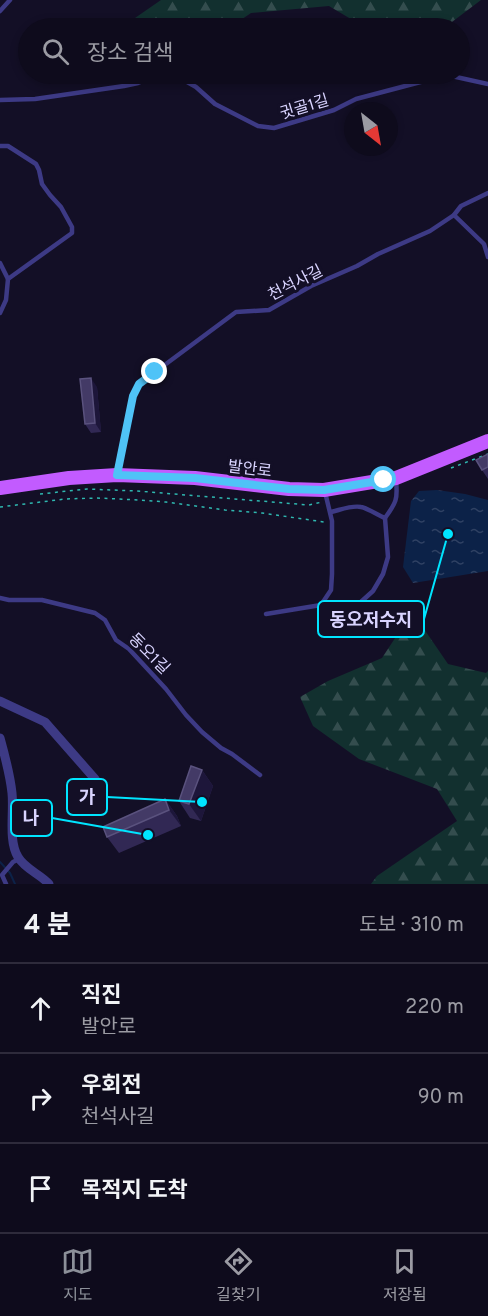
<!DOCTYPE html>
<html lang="ko">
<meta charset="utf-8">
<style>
:root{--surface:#0e0b1c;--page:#171425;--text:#f1f3f6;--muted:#9b9ba3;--line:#2e2b3b;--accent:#8c9099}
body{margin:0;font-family:Overpass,"Noto Sans KR",sans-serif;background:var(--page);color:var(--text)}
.compass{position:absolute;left:344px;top:102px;width:54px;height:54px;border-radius:50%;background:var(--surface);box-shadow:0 3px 9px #0003;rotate:149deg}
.stop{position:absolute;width:18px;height:18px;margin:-14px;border:4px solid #4fc3f7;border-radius:50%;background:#fff}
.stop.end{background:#4fc3f7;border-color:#fff;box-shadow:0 2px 6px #0008}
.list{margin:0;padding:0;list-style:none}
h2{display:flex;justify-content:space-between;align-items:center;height:78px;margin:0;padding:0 24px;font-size:26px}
h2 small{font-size:20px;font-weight:400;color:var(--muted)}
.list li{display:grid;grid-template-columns:39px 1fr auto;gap:18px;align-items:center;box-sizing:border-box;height:90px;padding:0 24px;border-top:2px solid var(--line)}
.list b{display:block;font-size:22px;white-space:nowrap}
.list p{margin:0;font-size:20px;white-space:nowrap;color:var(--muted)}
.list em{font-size:20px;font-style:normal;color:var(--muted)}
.icon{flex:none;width:33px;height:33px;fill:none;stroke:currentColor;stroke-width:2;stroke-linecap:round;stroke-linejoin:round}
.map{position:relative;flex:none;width:488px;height:884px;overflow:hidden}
.search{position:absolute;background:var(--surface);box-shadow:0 3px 9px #0003;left:18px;right:18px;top:18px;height:66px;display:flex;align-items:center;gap:15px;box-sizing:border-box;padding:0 21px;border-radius:33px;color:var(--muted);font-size:22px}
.sheet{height:348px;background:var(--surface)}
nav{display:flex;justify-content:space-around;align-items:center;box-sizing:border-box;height:84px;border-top:2px solid var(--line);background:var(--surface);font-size:16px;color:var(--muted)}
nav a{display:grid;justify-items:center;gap:3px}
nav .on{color:var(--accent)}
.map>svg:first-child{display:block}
.forest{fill:url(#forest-firs)}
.water{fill:url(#water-ripples)}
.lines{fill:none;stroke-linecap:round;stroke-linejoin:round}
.stream{stroke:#0c2248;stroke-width:2}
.path{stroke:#2fb8b0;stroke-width:1.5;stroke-dasharray:3 4.5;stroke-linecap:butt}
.lane{stroke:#3d3a85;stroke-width:4.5}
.street{stroke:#3d3a85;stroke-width:9}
.primary{stroke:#c25bff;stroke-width:14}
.wall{fill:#312854}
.shaded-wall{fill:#1d163a}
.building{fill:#433a66;stroke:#5a527e;stroke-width:1.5}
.route{stroke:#4fc3f7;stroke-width:8}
.labels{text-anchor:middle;stroke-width:6;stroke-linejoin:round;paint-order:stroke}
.street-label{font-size:16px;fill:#d9d4ff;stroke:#130f26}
.leader{fill:none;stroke:#00e5ff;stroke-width:2}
.callout-dot{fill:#00e5ff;stroke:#130f26;stroke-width:2}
.callout{fill:#130f26;stroke:#00e5ff;stroke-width:2}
.callout-label{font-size:18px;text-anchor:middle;font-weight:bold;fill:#d9d4ff}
</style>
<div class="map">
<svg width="488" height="884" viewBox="0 0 488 884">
<defs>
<pattern id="forest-firs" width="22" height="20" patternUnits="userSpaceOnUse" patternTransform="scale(1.5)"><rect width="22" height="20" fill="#12302f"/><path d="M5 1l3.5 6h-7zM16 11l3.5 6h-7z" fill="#344d4e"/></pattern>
<pattern id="water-ripples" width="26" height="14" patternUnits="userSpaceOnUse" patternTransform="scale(1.5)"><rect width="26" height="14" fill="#0c2248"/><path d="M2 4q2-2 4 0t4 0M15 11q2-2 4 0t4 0" fill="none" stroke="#2f4163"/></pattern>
</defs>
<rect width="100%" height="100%" fill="#130f26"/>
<g class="forest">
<path d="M 161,0 L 481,0 L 444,28 L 366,28 L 329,6 L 251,13 L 229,28 L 151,28 L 135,18 Z"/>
<path d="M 403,626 L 422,626 L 448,664 L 486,673 L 488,671 L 488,884 L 371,884 L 377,876 L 457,821 L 437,789 L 359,759 L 313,726 L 300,697 L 328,681 L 382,658 Z"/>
</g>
<path class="water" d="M 437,490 L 465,494 L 488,500 L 488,571 L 413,583 L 403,567 L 411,501 L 419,491 Z"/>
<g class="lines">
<path class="stream" d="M 0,862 L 10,873 L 15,884"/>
<g class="path">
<path d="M 451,468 L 488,454"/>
<path d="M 40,494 L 87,489 L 137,491 L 309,505 L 322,502"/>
<path d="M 0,507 L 65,499 L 97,498 L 139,500 L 166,502 L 225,510 L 262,513 L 324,522"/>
</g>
<g class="lane">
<path d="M 0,11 L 10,0"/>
<path d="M 173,74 L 196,87 L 215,104 L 258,126 L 274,128 L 334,110 L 356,99 L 447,75 L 488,84"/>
<path d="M 0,100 L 35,99 L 124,86 L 138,83 L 159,74"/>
<path d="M 0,146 L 8,146 L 36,164 L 39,170 L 42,184 L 50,195 L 61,207 L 72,227 L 72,233 L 8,279 L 6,300 L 0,313"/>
<path d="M 454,215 L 484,244 L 488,257"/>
<path d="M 0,263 L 8,279"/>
<path d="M 117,472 L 133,396 L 139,384 L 236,312 L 269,310 L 311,286 L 357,266 L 378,254 L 430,231 L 454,215 L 461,206 L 488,193"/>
<path d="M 331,512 C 340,510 352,505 361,507 C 367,508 378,515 385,518"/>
<path d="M 0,598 L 9,600 L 42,600 L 95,613 L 105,620 L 116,640 L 129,649 L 166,689 L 186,715 L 202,732 L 221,748 L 232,754 L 260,775"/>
<path d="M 323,603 L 336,607 L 352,610 L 373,591 L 383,574 L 388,557 L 385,518 C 396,503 398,499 396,481"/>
<path d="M 266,614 L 321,605 L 331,590 L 332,574 L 332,521 L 325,492"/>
<path d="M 6,884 L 2,875 L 13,862 L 19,859"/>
</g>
<g class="street">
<path d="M 0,701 L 45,722 L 95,779 L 101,788"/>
<path d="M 0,738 C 5,756 10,774 12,793 C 14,812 8,841 18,857 C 25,869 40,874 49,884"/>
</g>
<path class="primary" d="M 0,488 L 69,478 L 117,475 L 195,478 L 289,489 L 324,490 L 396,478 L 488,441"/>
</g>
<g class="wall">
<path d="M 97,387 L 101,432 L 91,433 L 85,424 Z"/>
<path d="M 488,454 L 488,479 L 482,470 Z"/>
<path d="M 202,770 L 213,786 L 201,821 L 190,818 L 179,801 Z"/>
<path d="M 165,799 L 177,816 L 181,826 L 119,853 L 107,837 Z"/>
</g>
<g class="shaded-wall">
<path d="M 91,378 L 97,387 L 101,432 L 95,423 Z"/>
<path d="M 202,770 L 213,786 L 201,821 L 189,804 Z"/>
<path d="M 165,799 L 177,816 L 181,826 L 169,810 Z"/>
</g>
<g class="building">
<path d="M 91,378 L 95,423 L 85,424 L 80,379 Z"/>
<path d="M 488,454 L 488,467 L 482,470 L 476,460 Z"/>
<path d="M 191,766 L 202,770 L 189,804 L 179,801 Z"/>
<path d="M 165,799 L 169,810 L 107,837 L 103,827 Z"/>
</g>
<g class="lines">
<path class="route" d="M 155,372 L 139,384 L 133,396 L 117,475 L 195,478 L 289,489 L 324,490 L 384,480"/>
</g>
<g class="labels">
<g class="street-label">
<text transform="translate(304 106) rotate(-17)" y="6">귓골1길</text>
<text transform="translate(295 282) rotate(-27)" y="6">천석사길</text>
<text transform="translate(250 468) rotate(7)" y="6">발안로</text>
<text transform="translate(150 653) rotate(45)" y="6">동오1길</text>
</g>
</g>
<path class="leader" d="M448 534L424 619M202 802L107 797M148 835L52 818"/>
<g class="callout-dot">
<circle cx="448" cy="534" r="6"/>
<circle cx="202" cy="802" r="6"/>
<circle cx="148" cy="835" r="6"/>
</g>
<g class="callout">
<rect x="318" y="601" width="106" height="36" rx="6"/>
<rect x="67" y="779" width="40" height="36" rx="6"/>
<rect x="11" y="800" width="41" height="36" rx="6"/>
</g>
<g class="callout-label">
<text x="371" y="626">동오저수지</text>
<text x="87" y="803">가</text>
<text x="31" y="824">나</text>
</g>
</svg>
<svg class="compass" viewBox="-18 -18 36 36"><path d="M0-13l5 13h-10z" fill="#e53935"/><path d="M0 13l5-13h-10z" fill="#9b9ba3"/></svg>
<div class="stop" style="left:384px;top:480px"></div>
<div class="stop end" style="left:155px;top:372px"></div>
<div class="search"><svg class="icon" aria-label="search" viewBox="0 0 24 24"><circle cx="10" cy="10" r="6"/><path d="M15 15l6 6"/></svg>장소 검색</div>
</div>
<section class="sheet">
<h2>4 분<small>도보 · 310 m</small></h2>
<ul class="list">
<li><svg class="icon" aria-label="ahead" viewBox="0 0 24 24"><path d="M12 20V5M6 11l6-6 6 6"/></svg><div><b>직진</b><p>발안로</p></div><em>220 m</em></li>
<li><svg class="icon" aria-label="right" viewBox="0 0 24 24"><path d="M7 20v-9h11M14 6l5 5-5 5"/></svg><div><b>우회전</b><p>천석사길</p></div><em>90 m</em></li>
<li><svg class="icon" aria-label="arrive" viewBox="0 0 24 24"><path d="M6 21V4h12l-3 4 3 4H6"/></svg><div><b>목적지 도착</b></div></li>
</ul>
</section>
<nav>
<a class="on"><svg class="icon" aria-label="map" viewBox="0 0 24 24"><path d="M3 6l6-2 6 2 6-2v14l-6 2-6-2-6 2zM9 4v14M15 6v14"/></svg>지도</a>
<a><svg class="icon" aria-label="directions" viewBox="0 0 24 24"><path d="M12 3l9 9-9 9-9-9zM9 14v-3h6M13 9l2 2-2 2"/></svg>길찾기</a>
<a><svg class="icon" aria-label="saved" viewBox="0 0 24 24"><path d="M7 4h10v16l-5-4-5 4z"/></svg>저장됨</a>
</nav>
